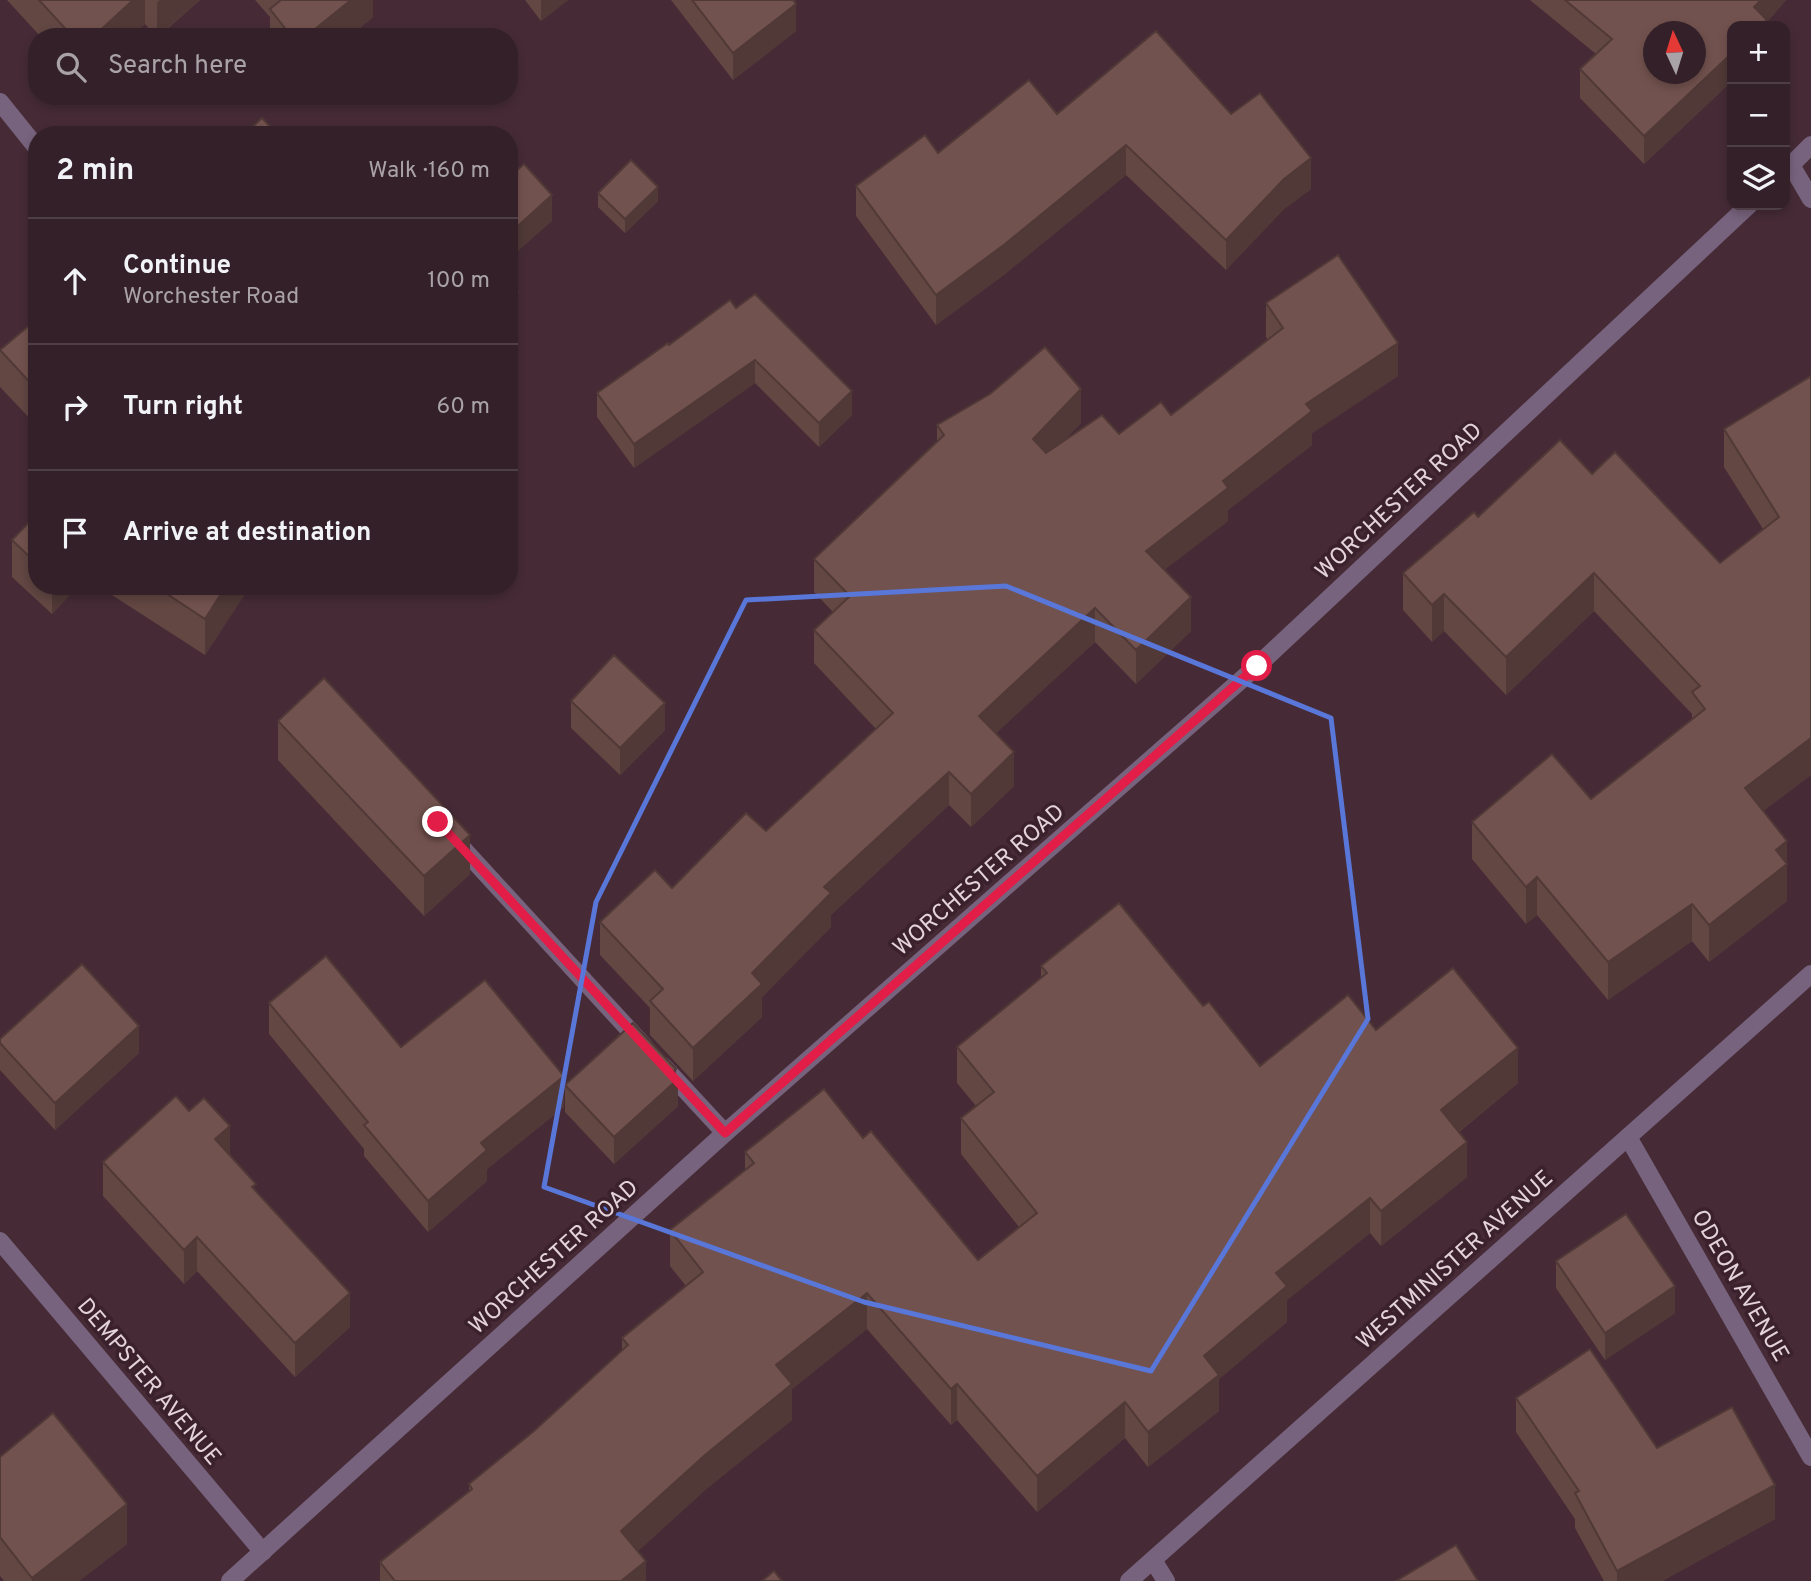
<!DOCTYPE html>
<meta charset="utf-8">
<style>
:root{--surface:#342028;--page:#3f2d34;--text:#f1f3f6;--muted:#a9a3a8;--line:#4e3e45}
body{margin:0;font-family:Overpass,sans-serif;background:var(--page);color:var(--text)}
.controls{position:absolute;right:21px;top:21px;display:grid;overflow:hidden;border-radius:14px;box-shadow:0 4px 10px #0003}
.controls button{width:63px;height:63px;display:grid;place-items:center;padding:0;border:0;border-bottom:2px solid var(--line);background:var(--surface);color:var(--text);font:35px sans-serif}
.compass{position:absolute;left:1643px;top:21px;width:63px;height:63px;border-radius:50%;background:var(--surface);box-shadow:0 4px 10px #0003;rotate:356deg}
.stop{position:absolute;width:21px;height:21px;margin:-16px;border:5px solid #e11d48;border-radius:50%;background:#fff}
.stop.end{background:#e11d48;border-color:#fff;box-shadow:0 2px 7px #0008}
.list{margin:0;padding:0;list-style:none}
h2{display:flex;justify-content:space-between;align-items:center;height:91px;margin:0;padding:0 28px;font-size:30px}
h2 small{font-size:23px;font-weight:400;color:var(--muted)}
.list li{display:grid;grid-template-columns:46px 1fr auto;gap:21px;align-items:center;box-sizing:border-box;height:126px;padding:0 28px;border-top:2px solid var(--line)}
.list b{display:block;font-size:26px;white-space:nowrap}
.list p{margin:0;font-size:23px;white-space:nowrap;color:var(--muted)}
.list em{font-size:23px;font-style:normal;color:var(--muted)}
.icon{flex:none;width:38px;height:38px;fill:none;stroke:currentColor;stroke-width:2;stroke-linecap:round;stroke-linejoin:round}
.map{position:relative;flex:none;width:1811px;height:1581px;overflow:hidden}
.search{position:absolute;background:var(--surface);box-shadow:0 4px 10px #0003;left:28px;top:28px;width:490px;height:77px;display:flex;align-items:center;gap:18px;box-sizing:border-box;padding:0 24px;border-radius:28px;color:var(--muted);font-size:26px}
.panel{position:absolute;background:var(--surface);box-shadow:0 4px 10px #0003;left:28px;top:126px;width:490px;height:469px;border-radius:28px}
.map>svg:first-child{display:block}
.lines{fill:none;stroke-linecap:round;stroke-linejoin:round}
.minor{stroke:#77637d;stroke-width:18}
.wall{fill:#624743}
.shaded-wall{fill:#503937}
.building{fill:#72524e;stroke:#503937;stroke-width:2;fill-rule:evenodd}
.route{stroke:#e11d48;stroke-width:9}
.marked{fill:none;stroke:#5976d9;stroke-width:5;stroke-linejoin:round}
.labels{text-anchor:middle;stroke-width:7;stroke-linejoin:round;paint-order:stroke}
.street-label{font-size:23px;fill:#e5d3da;stroke:#3b212c}
</style>
<div class="map">
<svg width="1811" height="1581" viewBox="0 0 1811 1581">
<rect width="100%" height="100%" fill="#462b36"/>
<g class="lines">
<g class="minor">
<path d="M 0,102 L 37,148"/>
<path d="M 1791,165 L 1811,199"/>
<path d="M 1785,171 L 1811,145"/>
<path d="M 455,840 L 644,1046"/>
<path d="M 663,1066 L 725,1133"/>
<path d="M 1628,1137 L 1811,1457"/>
<path d="M 0,1241 L 263,1552"/>
<path d="M 1153,1560 L 1166,1581"/>
<path d="M 230,1581 L 725,1133 L 1257,666 L 1749,205"/>
<path d="M 1129,1581 L 1811,974"/>
</g>
</g>
<g class="wall">
<path d="M 7,0 L 200,0 L 158,37 L 156,37 L 145,24 L 131,37 L 41,37 Z"/>
<path d="M 255,0 L 373,0 L 373,17 L 349,37 L 270,37 L 270,17 Z"/>
<path d="M 525,0 L 568,0 L 541,21 Z"/>
<path d="M 671,0 L 796,0 L 794,1 L 796,31 L 733,80 Z"/>
<path d="M 1530,0 L 1786,0 L 1767,22 L 1767,26 L 1732,26 L 1732,81 L 1644,164 L 1580,98 L 1580,69 L 1596,54 Z"/>
<path d="M 1057,114 L 1231,114 L 1311,189 L 1284,209 L 1226,270 L 1126,175 L 1005,274 L 936,325 L 856,216 L 856,186 L 938,153 Z"/>
<path d="M 598,193 L 658,201 L 625,233 L 598,207 Z"/>
<path d="M 1266,303 L 1398,376 L 1312,433 L 1312,445 L 1228,510 L 1228,521 L 1164,570 L 1191,631 L 1136,684 L 1095,642 L 996,733 L 1014,786 L 971,827 L 949,805 L 831,915 L 831,927 L 762,997 L 762,1017 L 693,1081 L 650,1035 L 650,1008 L 600,955 L 600,922 L 672,888 L 766,831 L 876,729 L 814,663 L 814,630 L 833,612 L 814,592 L 814,559 L 937,441 L 937,425 L 1081,423 L 1062,442 L 1119,434 L 1171,415 L 1268,340 L 1266,337 Z"/>
<path d="M 736,308 L 852,415 L 819,447 L 755,383 L 634,468 L 597,417 L 597,393 L 669,345 Z"/>
<path d="M 37,319 L 37,426 L 0,387 L 0,350 Z"/>
<path d="M 1811,376 L 1811,775 L 1763,811 L 1787,841 L 1787,901 L 1709,962 L 1692,941 L 1608,1000 L 1537,915 L 1526,924 L 1472,859 L 1472,822 L 1591,799 L 1692,719 L 1692,714 L 1594,611 L 1506,695 L 1444,631 L 1432,642 L 1403,610 L 1403,573 L 1478,517 L 1592,474 L 1720,563 L 1763,529 L 1724,467 L 1724,429 Z"/>
<path d="M 37,514 L 37,586 L 78,586 L 52,614 L 12,577 L 12,540 Z"/>
<path d="M 98,586 L 250,586 L 205,655 Z"/>
<path d="M 571,701 L 665,730 L 620,775 L 571,728 Z"/>
<path d="M 278,721 L 470,874 L 424,916 L 278,760 Z"/>
<path d="M 1041,966 L 1203,1006 L 1260,1066 L 1376,1030 L 1518,1083 L 1459,1132 L 1467,1177 L 1381,1246 L 1370,1233 L 1287,1300 L 1287,1322 L 1219,1379 L 1219,1411 L 1148,1467 L 1125,1438 L 1037,1512 L 957,1420 L 951,1425 L 867,1329 L 792,1389 L 792,1420 L 705,1490 L 638,1551 L 646,1581 L 380,1581 L 380,1562 L 469,1492 L 469,1484 L 534,1431 L 622,1351 L 622,1338 L 686,1286 L 670,1266 L 670,1230 L 745,1170 L 745,1152 L 863,1138 L 978,1260 L 1019,1227 L 961,1154 L 961,1118 L 976,1106 L 957,1083 L 957,1047 L 1041,978 Z"/>
<path d="M 269,1003 L 401,1047 L 564,1107 L 487,1169 L 487,1181 L 428,1232 L 364,1156 L 364,1149 L 269,1034 Z"/>
<path d="M 0,1039 L 139,1053 L 55,1130 L 0,1070 Z"/>
<path d="M 676,1077 L 678,1106 L 614,1164 L 565,1112 L 565,1085 Z"/>
<path d="M 230,1155 L 350,1327 L 295,1377 L 197,1271 L 184,1284 L 103,1196 L 103,1162 Z"/>
<path d="M 1556,1261 L 1675,1313 L 1605,1360 L 1556,1288 Z"/>
<path d="M 1516,1398 L 1657,1448 L 1775,1519 L 1662,1581 L 1604,1581 L 1575,1528 L 1575,1519 L 1516,1432 Z"/>
<path d="M 0,1457 L 127,1544 L 79,1581 L 4,1581 L 0,1576 Z"/>
</g>
<g class="shaded-wall">
<path d="M 133,0 L 145,0 L 145,24 L 131,37 L 93,37 Z"/>
<path d="M 160,0 L 200,0 L 157,37 L 157,3 Z"/>
<path d="M 351,0 L 373,0 L 373,17 L 349,37 L 305,37 Z"/>
<path d="M 541,0 L 568,0 L 541,21 Z"/>
<path d="M 1761,0 L 1786,0 L 1767,22 L 1767,26 L 1754,26 L 1754,7 Z"/>
<path d="M 796,4 L 796,31 L 733,80 L 733,53 Z"/>
<path d="M 1732,53 L 1732,81 L 1644,164 L 1644,136 Z"/>
<path d="M 1126,145 L 1126,175 L 1005,274 L 936,325 L 936,295 Z"/>
<path d="M 1311,158 L 1311,189 L 1284,209 L 1226,270 L 1226,240 L 1284,179 Z"/>
<path d="M 658,187 L 658,201 L 625,233 L 625,219 Z"/>
<path d="M 552,195 L 552,221 L 509,259 L 509,234 Z"/>
<path d="M 518,292 L 518,317 L 509,323 L 509,298 Z"/>
<path d="M 1398,343 L 1398,376 L 1312,433 L 1312,445 L 1228,510 L 1228,521 L 1146,584 L 1146,551 L 1306,404 Z"/>
<path d="M 755,360 L 755,383 L 634,468 L 634,444 Z"/>
<path d="M 1081,389 L 1081,423 L 1033,472 L 1033,439 Z"/>
<path d="M 852,391 L 852,415 L 819,447 L 819,423 Z"/>
<path d="M 1594,573 L 1594,611 L 1506,695 L 1506,657 Z"/>
<path d="M 52,586 L 78,586 L 52,614 Z"/>
<path d="M 226,586 L 250,586 L 205,655 L 205,619 Z"/>
<path d="M 1444,594 L 1444,631 L 1432,642 L 1432,605 Z"/>
<path d="M 1191,597 L 1191,631 L 1136,684 L 1136,650 Z"/>
<path d="M 1095,608 L 1095,642 L 979,749 L 979,716 Z"/>
<path d="M 665,703 L 665,730 L 620,775 L 620,748 Z"/>
<path d="M 1811,738 L 1811,775 L 1745,825 L 1745,788 Z"/>
<path d="M 1014,752 L 1014,786 L 971,827 L 971,794 Z"/>
<path d="M 949,772 L 949,805 L 831,915 L 831,927 L 762,997 L 762,1017 L 693,1081 L 693,1048 L 752,973 L 824,887 Z"/>
<path d="M 470,835 L 470,874 L 424,916 L 424,876 Z"/>
<path d="M 1787,841 L 1787,901 L 1709,962 L 1709,925 L 1776,850 Z"/>
<path d="M 1537,877 L 1537,915 L 1526,924 L 1526,887 Z"/>
<path d="M 1692,904 L 1692,941 L 1608,1000 L 1608,962 Z"/>
<path d="M 139,1026 L 139,1053 L 55,1130 L 55,1103 Z"/>
<path d="M 1518,1048 L 1518,1083 L 1441,1146 L 1441,1110 Z"/>
<path d="M 676,1069 L 676,1081 L 678,1079 L 678,1106 L 614,1164 L 614,1137 Z"/>
<path d="M 564,1076 L 564,1107 L 487,1169 L 487,1181 L 428,1232 L 428,1201 L 481,1143 Z"/>
<path d="M 230,1126 L 230,1160 L 215,1139 Z"/>
<path d="M 1467,1142 L 1467,1177 L 1381,1246 L 1381,1211 Z"/>
<path d="M 1370,1198 L 1370,1233 L 1287,1300 L 1287,1322 L 1219,1379 L 1219,1411 L 1148,1467 L 1148,1432 L 1204,1356 L 1276,1273 Z"/>
<path d="M 197,1237 L 197,1271 L 184,1284 L 184,1250 Z"/>
<path d="M 1675,1286 L 1675,1313 L 1605,1360 L 1605,1333 Z"/>
<path d="M 350,1293 L 350,1327 L 295,1377 L 295,1343 Z"/>
<path d="M 867,1293 L 867,1329 L 792,1389 L 792,1420 L 705,1490 L 621,1567 L 621,1531 L 776,1365 Z"/>
<path d="M 957,1384 L 957,1420 L 951,1425 L 951,1389 Z"/>
<path d="M 1125,1402 L 1125,1438 L 1037,1512 L 1037,1476 Z"/>
<path d="M 1775,1485 L 1775,1519 L 1662,1581 L 1617,1581 L 1617,1571 Z"/>
<path d="M 127,1504 L 127,1544 L 79,1581 L 32,1581 L 32,1578 Z"/>
<path d="M 646,1561 L 646,1581 L 621,1581 Z"/>
</g>
<g class="building">
<path d="M 39,0 L 133,0 L 93,37 L 73,37 Z"/>
<path d="M 281,0 L 351,0 L 305,37 L 292,37 L 270,9 Z"/>
<path d="M 692,0 L 793,0 L 796,4 L 733,53 Z"/>
<path d="M 1565,0 L 1761,0 L 1754,7 L 1767,20 L 1760,26 L 1732,26 L 1732,53 L 1644,136 L 1580,69 L 1612,39 ZM 1654,32 L 1696,32 L 1696,74 L 1654,74 Z"/>
<path d="M 1156,31 L 1231,114 L 1260,93 L 1311,158 L 1284,179 L 1226,240 L 1126,145 L 1005,244 L 936,295 L 856,186 L 925,135 L 938,153 L 1029,80 L 1057,114 Z"/>
<path d="M 262,118 L 278,135 L 244,135 Z"/>
<path d="M 631,160 L 658,187 L 625,219 L 598,193 Z"/>
<path d="M 524,164 L 552,195 L 509,234 L 509,177 Z"/>
<path d="M 1338,255 L 1398,343 L 1306,404 L 1312,411 L 1223,481 L 1228,488 L 1146,551 L 1191,597 L 1136,650 L 1095,608 L 979,716 L 1014,752 L 971,794 L 949,772 L 824,887 L 831,893 L 752,973 L 762,984 L 693,1048 L 650,1001 L 663,989 L 600,922 L 655,870 L 672,888 L 746,813 L 766,831 L 893,713 L 814,630 L 850,596 L 814,559 L 944,435 L 937,425 L 990,394 L 1045,347 L 1081,389 L 1033,439 L 1046,453 L 1102,415 L 1119,434 L 1161,402 L 1171,415 L 1283,328 L 1266,303 Z"/>
<path d="M 509,280 L 518,292 L 509,298 Z"/>
<path d="M 755,294 L 852,391 L 819,423 L 755,360 L 634,444 L 597,393 L 668,343 L 669,345 L 730,300 L 736,308 Z"/>
<path d="M 37,319 L 37,390 L 0,350 Z"/>
<path d="M 1811,376 L 1811,738 L 1745,788 L 1787,841 L 1776,850 L 1787,864 L 1709,925 L 1692,904 L 1608,962 L 1537,877 L 1526,887 L 1472,822 L 1552,754 L 1591,799 L 1705,709 L 1692,692 L 1700,686 L 1594,573 L 1506,657 L 1444,594 L 1432,605 L 1403,573 L 1474,512 L 1478,517 L 1560,440 L 1592,474 L 1615,452 L 1720,563 L 1779,517 L 1724,429 Z"/>
<path d="M 37,514 L 37,564 L 12,540 Z"/>
<path d="M 155,586 L 226,586 L 205,619 Z"/>
<path d="M 614,655 L 665,703 L 620,748 L 571,701 Z"/>
<path d="M 324,678 L 470,835 L 424,876 L 278,721 Z"/>
<path d="M 1119,903 L 1203,1006 L 1209,1002 L 1260,1066 L 1348,995 L 1376,1030 L 1453,968 L 1518,1048 L 1441,1110 L 1467,1142 L 1381,1211 L 1370,1198 L 1276,1273 L 1287,1286 L 1204,1356 L 1219,1375 L 1148,1432 L 1125,1402 L 1037,1476 L 957,1384 L 951,1389 L 867,1293 L 776,1365 L 792,1384 L 705,1455 L 621,1531 L 646,1561 L 621,1581 L 395,1581 L 380,1562 L 472,1489 L 469,1484 L 534,1431 L 628,1345 L 622,1338 L 703,1272 L 670,1230 L 754,1163 L 745,1152 L 824,1089 L 863,1138 L 871,1131 L 978,1260 L 1037,1213 L 961,1118 L 994,1092 L 957,1047 L 1047,973 L 1041,966 Z"/>
<path d="M 326,956 L 401,1047 L 485,980 L 564,1076 L 481,1143 L 487,1150 L 428,1201 L 364,1125 L 368,1122 L 269,1003 Z"/>
<path d="M 82,964 L 139,1026 L 55,1103 L 0,1043 L 0,1039 Z"/>
<path d="M 633,1023 L 676,1069 L 672,1073 L 678,1079 L 614,1137 L 565,1085 Z"/>
<path d="M 176,1096 L 189,1111 L 204,1098 L 230,1126 L 215,1139 L 256,1184 L 252,1187 L 350,1293 L 295,1343 L 197,1237 L 184,1250 L 103,1162 Z"/>
<path d="M 1626,1214 L 1675,1286 L 1605,1333 L 1556,1261 Z"/>
<path d="M 1590,1349 L 1657,1448 L 1732,1407 L 1775,1485 L 1617,1571 L 1575,1493 L 1579,1491 L 1516,1398 Z"/>
<path d="M 53,1413 L 127,1504 L 32,1578 L 0,1537 L 0,1457 Z"/>
<path d="M 1456,1545 L 1478,1581 L 1396,1581 Z"/>
<path d="M 774,1571 L 782,1581 L 762,1581 Z"/>
</g>
<g class="lines">
<path class="route" d="M 438,822 L 725,1133 L 1257,666"/>
</g>
<path class="marked" d="M 1006,586 L 1331,718 L 1368,1019 L 1151,1371 L 864,1302 L 544,1187 L 596,902 L 746,600 Z"/>
<g class="labels">
<g class="street-label">
<text transform="translate(1398 500) rotate(-43)" y="8">WORCHESTER ROAD</text>
<text transform="translate(978 879) rotate(-41)" y="8">WORCHESTER ROAD</text>
<text transform="translate(553 1256) rotate(-42)" y="8">WORCHESTER ROAD</text>
<text transform="translate(1454 1259) rotate(-42)" y="8">WESTMINISTER AVENUE</text>
<text transform="translate(1741 1285) rotate(60)" y="8">ODEON AVENUE</text>
<text transform="translate(150 1381) rotate(50)" y="8">DEMPSTER AVENUE</text>
</g>
</g>
</svg>
<div class="controls">
<button>+</button>
<button>−</button>
<button><svg class="icon" aria-label="layers" viewBox="0 0 24 24"><path d="M12 4l9 5-9 5-9-5zM3 14l9 5 9-5"/></svg></button>
</div>
<svg class="compass" viewBox="-18 -18 36 36"><path d="M0-13l5 13h-10z" fill="#e53935"/><path d="M0 13l5-13h-10z" fill="#a9a3a8"/></svg>
<div class="stop" style="left:1257px;top:666px"></div>
<div class="stop end" style="left:438px;top:822px"></div>
<div class="search"><svg class="icon" aria-label="search" viewBox="0 0 24 24"><circle cx="10" cy="10" r="6"/><path d="M15 15l6 6"/></svg>Search here</div>
<section class="panel">
<h2>2 min<small>Walk · 160 m</small></h2>
<ul class="list">
<li><svg class="icon" aria-label="ahead" viewBox="0 0 24 24"><path d="M12 20V5M6 11l6-6 6 6"/></svg><div><b>Continue</b><p>Worchester Road</p></div><em>100 m</em></li>
<li><svg class="icon" aria-label="right" viewBox="0 0 24 24"><path d="M7 20v-9h11M14 6l5 5-5 5"/></svg><div><b>Turn right</b></div><em>60 m</em></li>
<li><svg class="icon" aria-label="arrive" viewBox="0 0 24 24"><path d="M6 21V4h12l-3 4 3 4H6"/></svg><div><b>Arrive at destination</b></div></li>
</ul>
</section>
</div>
